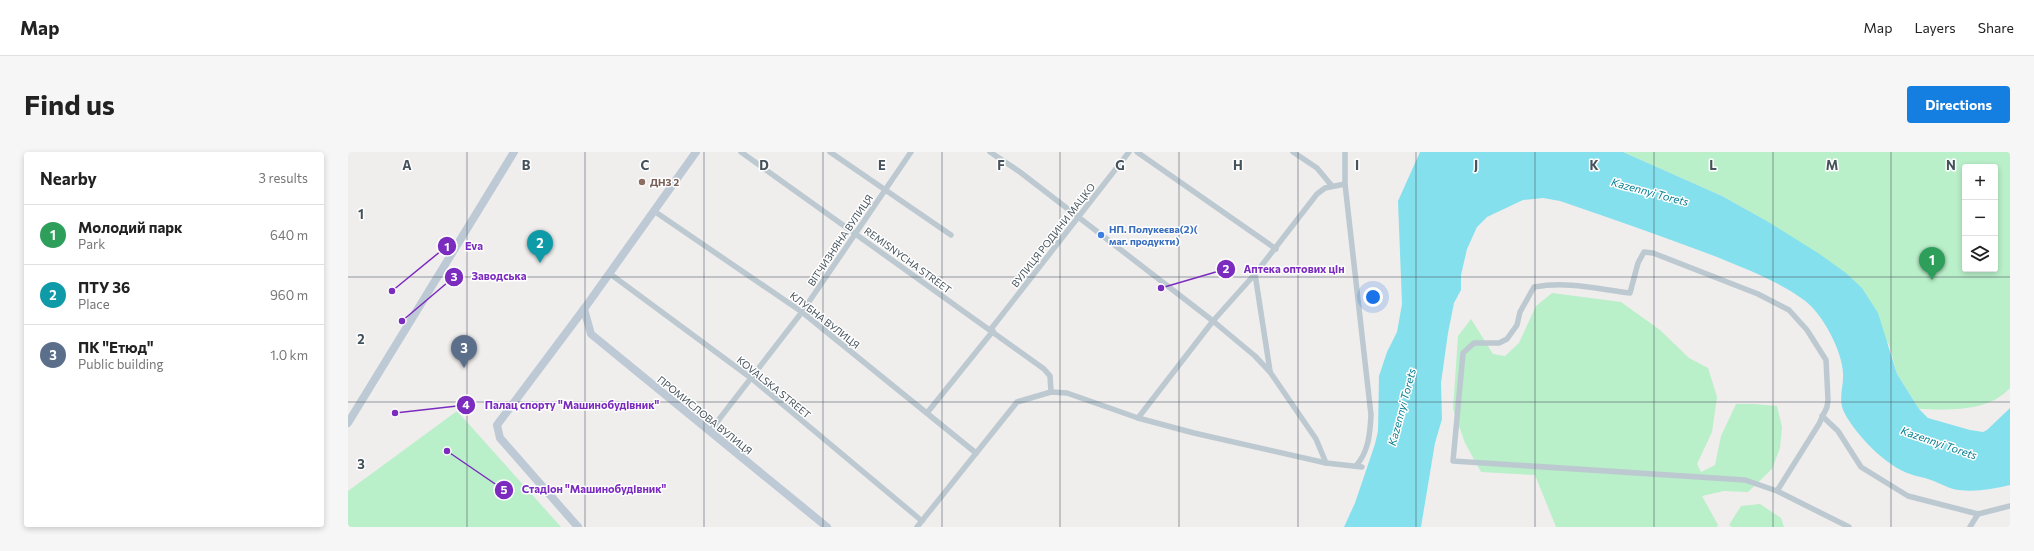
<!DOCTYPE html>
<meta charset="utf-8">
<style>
:root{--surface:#fff;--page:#f6f6f6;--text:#222;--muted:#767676;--line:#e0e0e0;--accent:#157fe1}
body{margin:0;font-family:Commissioner,sans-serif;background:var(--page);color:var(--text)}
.controls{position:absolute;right:12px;top:12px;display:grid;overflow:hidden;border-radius:4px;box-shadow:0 2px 6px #0003}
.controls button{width:36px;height:36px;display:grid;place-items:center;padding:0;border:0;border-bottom:1px solid var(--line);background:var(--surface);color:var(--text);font:20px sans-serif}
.you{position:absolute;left:1025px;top:145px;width:14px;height:14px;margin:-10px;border:3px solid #fff;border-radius:50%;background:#1a73e8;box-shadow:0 0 0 6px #1a73e833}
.badge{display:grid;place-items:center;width:26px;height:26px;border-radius:50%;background:var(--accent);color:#fff;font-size:13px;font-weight:700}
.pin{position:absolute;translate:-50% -33px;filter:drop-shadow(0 1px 2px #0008)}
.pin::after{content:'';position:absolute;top:21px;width:14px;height:12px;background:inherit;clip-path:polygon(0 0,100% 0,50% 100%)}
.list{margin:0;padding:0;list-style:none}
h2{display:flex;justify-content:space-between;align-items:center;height:52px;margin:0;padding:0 16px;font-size:17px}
h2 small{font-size:13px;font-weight:400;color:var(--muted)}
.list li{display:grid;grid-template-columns:26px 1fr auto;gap:12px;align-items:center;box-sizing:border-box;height:60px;padding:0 16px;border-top:1px solid var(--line)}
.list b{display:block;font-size:15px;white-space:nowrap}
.list p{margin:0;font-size:13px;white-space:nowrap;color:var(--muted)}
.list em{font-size:13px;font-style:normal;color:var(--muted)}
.icon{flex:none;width:22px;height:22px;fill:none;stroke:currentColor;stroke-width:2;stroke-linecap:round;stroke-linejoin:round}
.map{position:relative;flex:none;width:1662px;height:375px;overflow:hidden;border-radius:4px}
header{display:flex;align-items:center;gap:24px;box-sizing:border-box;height:56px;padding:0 20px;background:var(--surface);border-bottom:1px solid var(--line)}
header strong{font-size:19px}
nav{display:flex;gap:22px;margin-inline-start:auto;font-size:14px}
.intro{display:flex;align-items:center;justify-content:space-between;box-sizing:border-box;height:96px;padding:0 24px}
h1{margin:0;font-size:28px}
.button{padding:10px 18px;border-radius:4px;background:var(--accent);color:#fff;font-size:14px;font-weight:700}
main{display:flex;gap:24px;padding:0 24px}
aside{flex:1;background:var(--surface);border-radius:4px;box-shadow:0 2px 6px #0003}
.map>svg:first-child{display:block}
.green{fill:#b9efc9;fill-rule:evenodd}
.water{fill:#85e0ed}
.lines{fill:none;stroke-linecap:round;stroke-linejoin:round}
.street{stroke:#bdc9d0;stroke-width:5.5}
.secondary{stroke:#bdcad5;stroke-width:8}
.grid{fill:none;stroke:#45525b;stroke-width:1;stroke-opacity:0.55}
.education-dot{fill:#8d6e63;stroke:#fff;stroke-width:1.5}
.shop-dot{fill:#3f7fe0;stroke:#fff;stroke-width:1.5}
.labels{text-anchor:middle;stroke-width:3;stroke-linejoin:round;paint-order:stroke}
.education-label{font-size:10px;font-weight:bold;fill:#785e54;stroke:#fff;text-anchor:start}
.shop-label{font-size:10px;font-weight:bold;fill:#366cbe;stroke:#fff;text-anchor:start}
.street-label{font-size:10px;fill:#45525b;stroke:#fff}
.water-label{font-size:11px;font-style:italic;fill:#0a8192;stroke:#fff}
.grid-label{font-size:13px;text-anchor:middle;font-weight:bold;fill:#45525b;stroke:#fff;stroke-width:3;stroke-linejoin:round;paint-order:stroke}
.leader{fill:none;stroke:#7b2cbf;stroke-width:1.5}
.callout-dot{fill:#7b2cbf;stroke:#fff;stroke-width:1.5}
.mark-label{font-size:12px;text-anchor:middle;font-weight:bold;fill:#fff}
.callout-label{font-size:11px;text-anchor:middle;font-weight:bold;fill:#7b2cbf;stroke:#fff;stroke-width:3;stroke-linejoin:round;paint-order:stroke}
</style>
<header>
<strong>Map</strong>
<nav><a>Map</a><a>Layers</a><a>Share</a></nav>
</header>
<div class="intro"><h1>Find us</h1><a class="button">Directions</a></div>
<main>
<aside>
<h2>Nearby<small>3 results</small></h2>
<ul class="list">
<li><span class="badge" style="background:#2e9e5b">1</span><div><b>Молодий парк</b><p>Park</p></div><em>640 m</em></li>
<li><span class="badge" style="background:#0f9aa8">2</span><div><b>ПТУ 36</b><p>Place</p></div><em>960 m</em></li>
<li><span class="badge" style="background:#5c6f8a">3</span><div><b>ПК &quot;Етюд&quot;</b><p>Public building</p></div><em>1.0 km</em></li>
</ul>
</aside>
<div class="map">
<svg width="1662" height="375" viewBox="0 0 1662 375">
<rect width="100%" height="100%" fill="#f0eded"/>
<g class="green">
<path d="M 1275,0 L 1662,0 L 1662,236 C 1640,260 1601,258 1571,257 L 1549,222 L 1541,192 L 1417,68 L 1374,44 ZM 1617,15 L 1647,15 L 1647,117 L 1617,117 Z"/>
<path d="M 1204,141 L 1273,150 L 1312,178 L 1341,206 L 1360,216 L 1369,245 L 1364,280 L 1349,312 L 1353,320 L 1367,313 L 1373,284 L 1388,252 L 1405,252 L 1429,254 L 1434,275 L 1432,296 L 1424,317 L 1400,340 L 1376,339 L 1354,344 L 1370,373 L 1369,375 L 1208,375 L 1187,323 L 1133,320 L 1117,291 L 1105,257 L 1110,184 L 1123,167 L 1145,202 L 1157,204 L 1171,191 L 1188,154 Z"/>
<path d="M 109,259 L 213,375 L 0,375 L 0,339 Z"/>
<path d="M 1412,352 L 1433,366 L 1436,375 L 1384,375 L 1381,373 L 1393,354 Z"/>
</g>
<path class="water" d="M 1072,0 L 1275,0 L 1374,44 L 1417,68 L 1470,101 L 1498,121 L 1514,136 L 1530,161 L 1549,222 L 1571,257 L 1580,266 L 1622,278 L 1635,280 L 1639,278 L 1662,256 L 1662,333 C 1645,337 1628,340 1611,338 C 1601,337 1592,331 1583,328 C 1576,325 1569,325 1562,322 C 1538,314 1509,284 1497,262 C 1489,248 1496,235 1495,221 C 1494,198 1474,161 1456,148 C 1430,129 1398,117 1369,105 C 1317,85 1264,67 1212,49 L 1195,46 L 1175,48 L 1139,65 L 1129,75 L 1119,97 L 1113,123 L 1113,138 L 1106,151 L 1100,181 L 1093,231 L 1094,267 L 1087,291 L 1073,375 L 996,375 L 1007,351 L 1027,292 L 1030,279 L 1031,224 L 1039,200 L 1049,180 L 1054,152 L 1050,49 Z"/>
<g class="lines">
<g class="street">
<path d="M 393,0 L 696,217 L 702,224 L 703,240"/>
<path d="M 482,0 L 603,83"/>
<path d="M 642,0 L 672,20 L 865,169 L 907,204 L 922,220 L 968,287 L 978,311"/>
<path d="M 789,0 L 928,97"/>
<path d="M 945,0 L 969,16 L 984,34"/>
<path d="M 997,0 L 997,32 L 1023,263 C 1022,281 1021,299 1008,314"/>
<path d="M 306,59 L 454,160 L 628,301"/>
<path d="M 261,121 L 403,226 L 574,369"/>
<path d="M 907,122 L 922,219"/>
<path d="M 643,177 L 781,0"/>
<path d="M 579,261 L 645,179"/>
<path d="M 1474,264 L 1490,279 L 1513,315 L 1560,344 L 1630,362"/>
<path d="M 790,266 L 865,169 L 907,122 L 969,42 L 977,36 L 997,32"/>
<path d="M 362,279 L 454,160 L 563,0"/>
<path d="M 1429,339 L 1471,272 L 1479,255 L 1480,248 L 1478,208 L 1459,178 L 1441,158 L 1410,142 L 1305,101 L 1296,100 L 1290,111 L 1282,141 C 1249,137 1220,129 1186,135 L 1172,160 L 1169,173 L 1159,187 L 1151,191 L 1126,191 L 1115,201 L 1105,309 L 1397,328 L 1429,339 L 1501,375"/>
<path d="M 569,375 L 669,250 L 703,240 L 719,241 L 790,266 L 846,281 L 978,311 L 1014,315"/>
<path d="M 1622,375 L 1630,362 L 1662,354"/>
</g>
<g class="secondary">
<path d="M 236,157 L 243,182 L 479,375"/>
<path d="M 0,271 L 166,0"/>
<path d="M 230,375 L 152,286 L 149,273 L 236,157 L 348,0"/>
</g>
</g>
<path class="grid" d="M 119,0 L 119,375M 237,0 L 237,375M 356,0 L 356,375M 475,0 L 475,375M 594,0 L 594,375M 712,0 L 712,375M 831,0 L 831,375M 950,0 L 950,375M 1068,0 L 1068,375M 1187,0 L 1187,375M 1306,0 L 1306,375M 1425,0 L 1425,375M 1543,0 L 1543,375M 0,125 L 1662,125M 0,250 L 1662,250"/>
<circle class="education-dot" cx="294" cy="30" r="4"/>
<circle class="shop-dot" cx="753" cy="83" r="4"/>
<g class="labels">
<g class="education-label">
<text x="302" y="34">ДНЗ 2</text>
</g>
<g class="shop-label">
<text x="761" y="81">НП. Полукеєва(2)(<tspan x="761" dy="12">маг. продукти)</tspan></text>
</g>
<g class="street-label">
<text transform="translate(705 83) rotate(-52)" y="4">ВУЛИЦЯ РОДИНИ МАЦКО</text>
<text transform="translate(492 88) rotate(-56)" y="4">ВІТЧИЗНЯНА ВУЛИЦЯ</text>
<text transform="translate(560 108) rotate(36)" y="4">REMISNYCHA STREET</text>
<text transform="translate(477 168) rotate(38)" y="4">КЛУБНА ВУЛИЦЯ</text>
<text transform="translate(426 235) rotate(39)" y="4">KOVALSKA STREET</text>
<text transform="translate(357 263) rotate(39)" y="4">ПРОМИСЛОВА ВУЛИЦЯ</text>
</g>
<g class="water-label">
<text transform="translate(1302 40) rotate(15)" y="4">Kazennyi Torets</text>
<text transform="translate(1054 255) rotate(-75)" y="4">Kazennyi Torets</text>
<text transform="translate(1591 291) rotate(19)" y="4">Kazennyi Torets</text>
</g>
</g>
<g class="grid-label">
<text x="59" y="18">A</text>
<text x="178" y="18">B</text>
<text x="297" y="18">C</text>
<text x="416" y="18">D</text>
<text x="534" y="18">E</text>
<text x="653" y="18">F</text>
<text x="772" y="18">G</text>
<text x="890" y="18">H</text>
<text x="1009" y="18">I</text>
<text x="1128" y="18">J</text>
<text x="1246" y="18">K</text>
<text x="1365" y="18">L</text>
<text x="1484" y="18">M</text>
<text x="1603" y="18">N</text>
<text x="13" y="67">1</text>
<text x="13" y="192">2</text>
<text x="13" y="317">3</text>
</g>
<path class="leader" d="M44 139L99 94M813 136L878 117M54 169L106 125M47 261L118 253M99 299L156 338"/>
<g class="callout-dot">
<circle cx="44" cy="139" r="4"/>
<circle cx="813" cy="136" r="4"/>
<circle cx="54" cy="169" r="4"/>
<circle cx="47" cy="261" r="4"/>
<circle cx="99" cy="299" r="4"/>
<circle cx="99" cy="94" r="10"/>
<circle cx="878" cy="117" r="10"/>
<circle cx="106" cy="125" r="10"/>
<circle cx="118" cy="253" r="10"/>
<circle cx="156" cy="338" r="10"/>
</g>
<g class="mark-label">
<text x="99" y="99">1</text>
<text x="878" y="121">2</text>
<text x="106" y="129">3</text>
<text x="118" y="257">4</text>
<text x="156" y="342">5</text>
</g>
<g class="callout-label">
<text x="126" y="98">Eva</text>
<text x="946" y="121">Аптека оптових цін</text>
<text x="151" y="128">Заводська</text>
<text x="224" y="257">Палац спорту "Машинобудівник"</text>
<text x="246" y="341">Стадіон "Машинобудівник"</text>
</g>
</svg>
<div class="controls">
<button>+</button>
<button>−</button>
<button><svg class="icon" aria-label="layers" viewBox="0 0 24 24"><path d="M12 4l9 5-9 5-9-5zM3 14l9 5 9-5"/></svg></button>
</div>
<div class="you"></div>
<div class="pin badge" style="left:1584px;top:128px;background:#2e9e5b">1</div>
<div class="pin badge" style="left:192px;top:111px;background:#0f9aa8">2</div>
<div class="pin badge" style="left:116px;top:216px;background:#5c6f8a">3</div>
</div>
</main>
